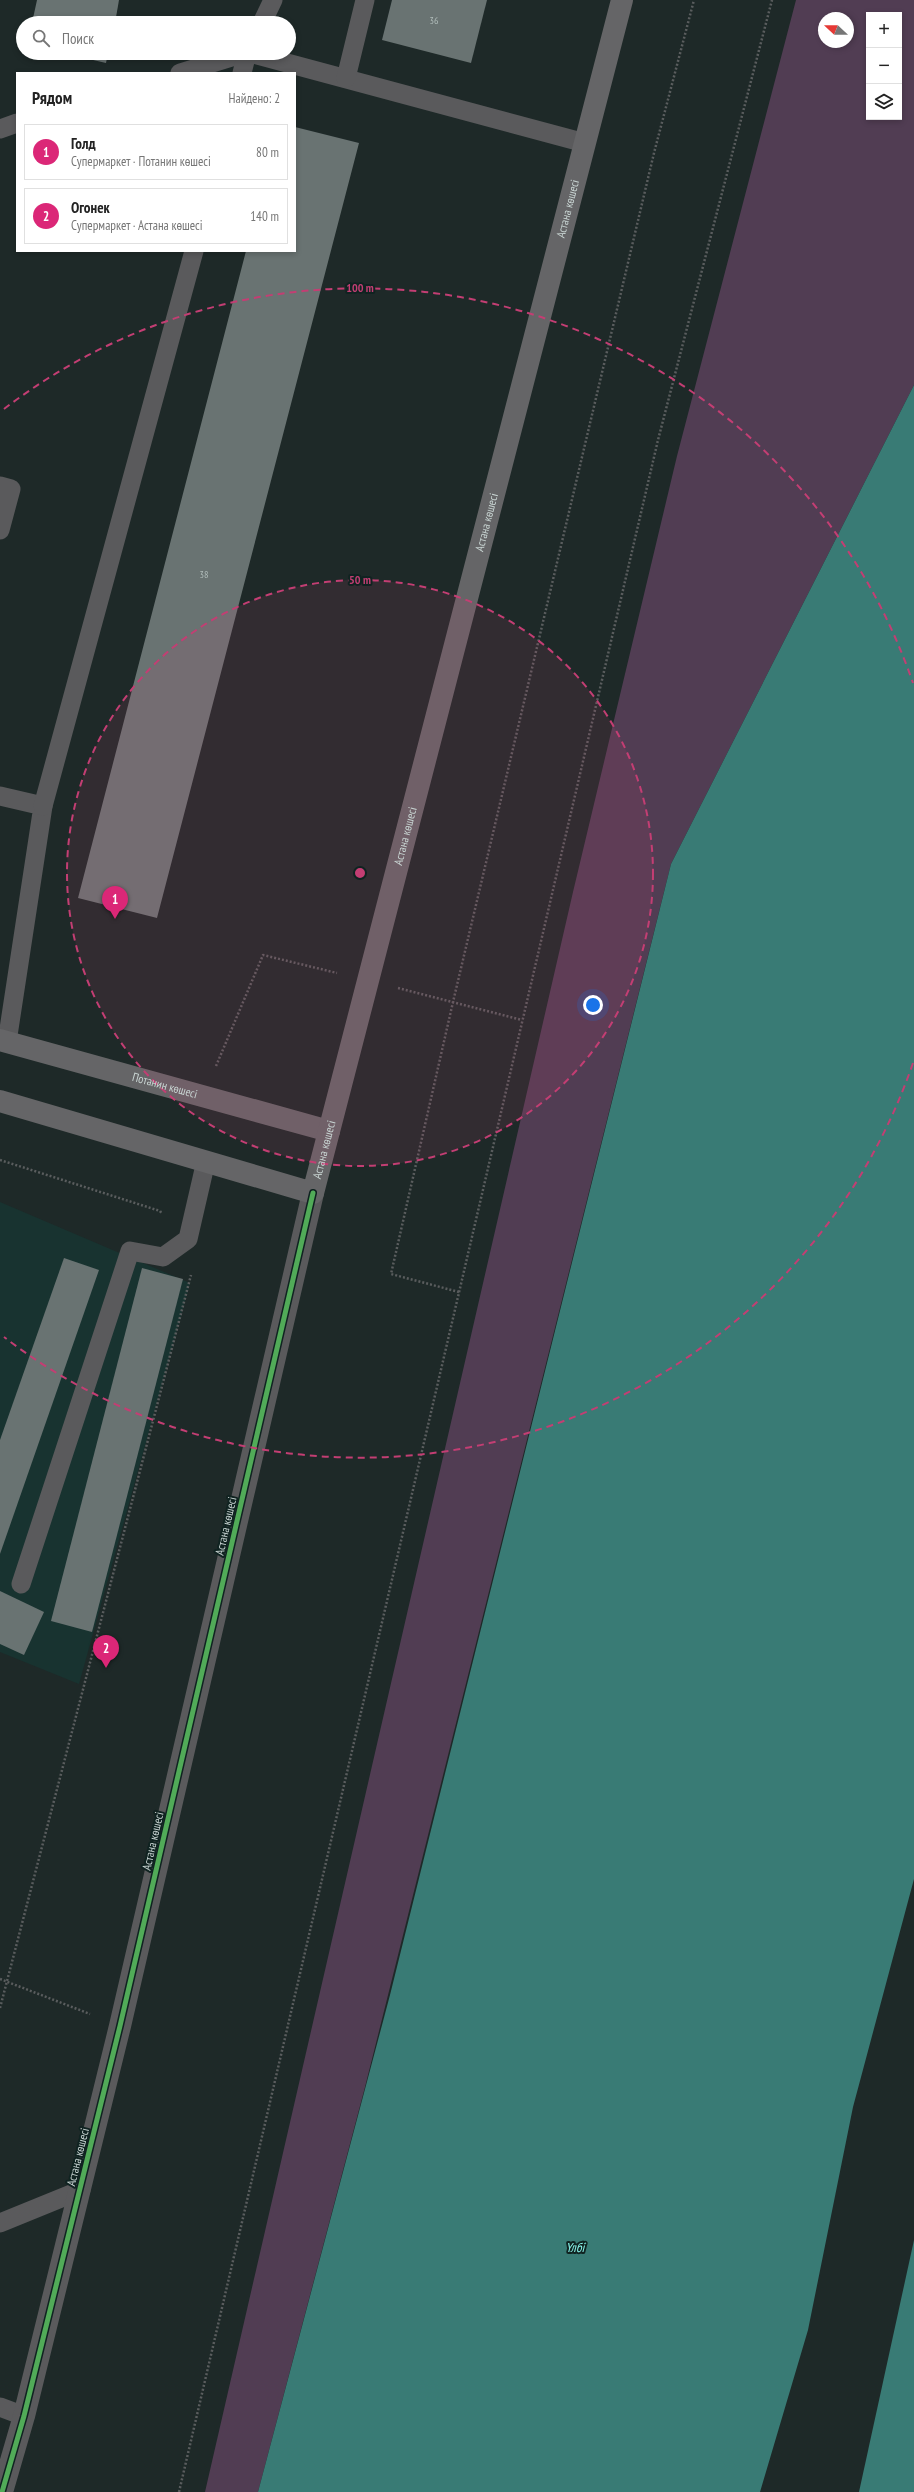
<!DOCTYPE html>
<html lang="ru">
<meta charset="utf-8">
<style>
:root{--surface:#fff;--page:#f2f2f2;--text:#222;--muted:#767676;--line:#e0e0e0;--accent:#db2777}
body{margin:0;font-family:"PT Sans Narrow",sans-serif;background:var(--page);color:var(--text)}
.controls{position:absolute;right:12px;top:12px;display:grid;overflow:hidden;border-radius:0px;box-shadow:0 2px 6px #0003}
.controls button{width:36px;height:36px;display:grid;place-items:center;padding:0;border:0;border-bottom:1px solid var(--line);background:var(--surface);color:var(--text);font:20px sans-serif}
.compass{position:absolute;left:818px;top:12px;width:36px;height:36px;border-radius:50%;background:var(--surface);box-shadow:0 2px 6px #0003;rotate:292deg}
.you{position:absolute;left:593px;top:1005px;width:14px;height:14px;margin:-10px;border:3px solid #fff;border-radius:50%;background:#1a73e8;box-shadow:0 0 0 6px #1a73e833}
.badge{display:grid;place-items:center;width:26px;height:26px;border-radius:50%;background:var(--accent);color:#fff;font-size:13px;font-weight:700}
.pin{position:absolute;translate:-50% -33px;filter:drop-shadow(0 1px 2px #0008)}
.pin::after{content:'';position:absolute;top:21px;width:14px;height:12px;background:inherit;clip-path:polygon(0 0,100% 0,50% 100%)}
.list{margin:0;padding:0;list-style:none}
h2{display:flex;justify-content:space-between;align-items:center;height:52px;margin:0;padding:0 16px;font-size:17px}
h2 small{font-size:13px;font-weight:400;color:var(--muted)}
.list li{display:grid;grid-template-columns:26px 1fr auto;gap:12px;align-items:center;box-sizing:border-box;height:56px;margin:0 8px 8px;padding:0 8px;border:1px solid var(--line);border-radius:0px}
.list b{display:block;font-size:15px;white-space:nowrap}
.list p{margin:0;font-size:13px;white-space:nowrap;color:var(--muted)}
.list em{font-size:13px;font-style:normal;color:var(--muted)}
.icon{flex:none;width:22px;height:22px;fill:none;stroke:currentColor;stroke-width:2;stroke-linecap:round;stroke-linejoin:round}
.map{position:relative;flex:none;width:914px;height:2492px;overflow:hidden}
.search{position:absolute;background:var(--surface);box-shadow:0 2px 6px #0003;left:16px;top:16px;width:280px;height:44px;display:flex;align-items:center;gap:10px;box-sizing:border-box;padding:0 14px;border-radius:22px;color:var(--muted);font-size:15px}
.panel{position:absolute;background:var(--surface);box-shadow:0 2px 6px #0003;left:16px;top:72px;width:280px;height:180px;border-radius:0px}
.map>svg:first-child{display:block}
.built{fill:#183330}
.green{fill:#513d53;fill-rule:evenodd}
.water{fill:#397b75}
.building{fill:#697372}
.lines{fill:none;stroke-linecap:round;stroke-linejoin:round}
.path{stroke:#5a5d5e;stroke-width:2.5;stroke-dasharray:2 2;stroke-linecap:butt}
.lane{stroke:#5a5a5c;stroke-width:19}
.street{stroke:#5a5a5c;stroke-width:22}
.secondary{stroke:#656567;stroke-width:22}
.cycleway-casing{stroke:#102321;stroke-width:8}
.cycleway{stroke:#51ab58;stroke-width:5}
.ring{fill:none;stroke:#c33e73;stroke-width:2;stroke-dasharray:7 5}
.labels{text-anchor:middle;stroke-width:4;stroke-linejoin:round;paint-order:stroke}
.number-label{font-size:10px;fill:#b0bcba}
.street-label{font-size:12px;fill:#c8d4d2;stroke:#102321}
.water-label{font-size:13px;font-style:italic;fill:#8af6ec;stroke:#102321}
.centre{fill:#c33e73;stroke:#102321;stroke-width:2}
.ring-label{font-size:12px;text-anchor:middle;font-weight:bold;fill:#c33e73;stroke:#102321;stroke-width:4;stroke-linejoin:round;paint-order:stroke}
</style>
<div class="map">
<svg width="914" height="2492" viewBox="0 0 914 2492">
<rect width="100%" height="100%" fill="#1e2928"/>
<path class="built" d="M 0,1202 L 190,1283 L 79,1684 L 0,1652 Z"/>
<path class="green" d="M 796,0 L 914,0 L 914,385 L 671,864 L 365,2087 L 258,2492 L 205,2492 L 573,892 L 677,456 ZM 869,15 L 899,15 L 899,117 L 869,117 ZM 824,18 L 848,18 L 848,42 L 824,42 Z"/>
<g class="water">
<path d="M 914,385 L 914,1879 L 853,2107 L 808,2330 L 760,2492 L 258,2492 L 390,1995 L 671,864 Z"/>
<path d="M 914,2240 L 914,2492 L 859,2492 Z"/>
</g>
<g class="building">
<path d="M 37,0 L 119,0 L 115,23 L 32,23 Z"/>
<path d="M 392,0 L 487,0 L 471,63 L 382,40 Z"/>
<path d="M 63,53 L 108,53 L 106,63 Z"/>
<path d="M 295,127 L 359,143 L 157,918 L 78,898 L 246,251 L 295,251 Z"/>
<path d="M 64,1258 L 99,1270 L 0,1554 L 0,1440 Z"/>
<path d="M 142,1268 L 183,1279 L 92,1632 L 51,1621 Z"/>
<path d="M 0,1591 L 44,1612 L 24,1655 L 0,1644 Z"/>
</g>
<g class="lines">
<g class="path">
<path d="M 398,988 L 522,1020"/>
<path d="M 216,1066 L 263,955 L 337,973"/>
<path d="M 0,1160 L 160,1211 L 162,1214"/>
<path d="M 459,1292 L 391,1274 L 453,1002 L 654,153 L 694,0"/>
<path d="M 0,1979 L 90,2014"/>
<path d="M 0,2008 L 191,1275"/>
<path d="M 179,2492 L 658,440 L 772,0"/>
</g>
<g class="lane">
<path d="M 262,23 L 273,0"/>
<path d="M 250,53 L 585,143"/>
<path d="M 180,73 L 245,53"/>
<path d="M 242,73 L 247,53"/>
<path d="M 346,78 L 365,0"/>
<path d="M 0,129 L 17,123"/>
<path d="M 0,486 L 11,489 L 0,530"/>
<path d="M 0,796 L 43,806 L 7,1042"/>
<path d="M 43,806 L 194,251"/>
<path d="M 21,1584 L 130,1251 L 163,1257 L 188,1239 L 206,1161"/>
<path d="M 0,2223 L 81,2190"/>
<path d="M 0,2407 L 24,2416"/>
</g>
<path class="street" d="M 2,2492 L 24,2416 L 120,2026 L 313,1193"/>
<g class="secondary">
<path id="s1" d="M 0,1040 L 329,1131"/>
<path id="s2" d="M 0,1101 L 313,1193 L 622,0"/>
</g>
<defs>
<path id="cycleway" d="M 2,2492 L 24,2416 L 120,2026 L 313,1193"/>
</defs>
<use href="#cycleway" class="cycleway-casing"/>
<use href="#cycleway" class="cycleway"/>
</g>
<circle cx="360" cy="873" r="293" fill="#c33e73" fill-opacity=".12"/>
<g class="ring">
<circle cx="360" cy="873" r="293"/>
<path d="M913 1063A585 585 0 0 1 4 1337M4 409A585 585 0 0 1 913 683"/>
</g>
<g class="labels">
<g class="number-label">
<text x="434" y="24">36</text>
<text x="204" y="578">38</text>
</g>
<g class="street-label">
<text dy="4" stroke="none"><textPath href="#s2" startOffset="1343">Астана көшесі</textPath></text>
<text dy="4" stroke="none"><textPath href="#s2" startOffset="1019">Астана көшесі</textPath></text>
<text dy="4" stroke="none"><textPath href="#s2" startOffset="695">Астана көшесі</textPath></text>
<text dy="4" stroke="none"><textPath href="#s1" startOffset="171">Потанин көшесі</textPath></text>
<text dy="4" stroke="none"><textPath href="#s2" startOffset="371">Астана көшесі</textPath></text>
<text transform="translate(226 1526) rotate(-77)" y="4">Астана көшесі</text>
<text transform="translate(153 1841) rotate(-77)" y="4">Астана көшесі</text>
<text transform="translate(78 2157) rotate(-76)" y="4">Астана көшесі</text>
</g>
<g class="water-label">
<text x="575" y="2252">Үлбі</text>
</g>
</g>
<circle cx="360" cy="873" r="6" class="centre"/>
<g class="ring-label">
<text x="360" y="292">100 m</text>
<text x="360" y="584">50 m</text>
</g>
</svg>
<div class="controls">
<button>+</button>
<button>−</button>
<button><svg class="icon" aria-label="layers" viewBox="0 0 24 24"><path d="M12 4l9 5-9 5-9-5zM3 14l9 5 9-5"/></svg></button>
</div>
<svg class="compass" viewBox="-18 -18 36 36"><path d="M0-13l5 13h-10z" fill="#e53935"/><path d="M0 13l5-13h-10z" fill="#767676"/></svg>
<div class="you"></div>
<div class="pin badge" style="left:115px;top:919px">1</div>
<div class="pin badge" style="left:106px;top:1668px">2</div>
<div class="search"><svg class="icon" aria-label="search" viewBox="0 0 24 24"><circle cx="10" cy="10" r="6"/><path d="M15 15l6 6"/></svg>Поиск</div>
<section class="panel">
<h2>Рядом<small>Найдено: 2</small></h2>
<ul class="list">
<li><span class="badge">1</span><div><b>Голд</b><p>Супермаркет · Потанин көшесі</p></div><em>80 m</em></li>
<li><span class="badge">2</span><div><b>Огонек</b><p>Супермаркет · Астана көшесі</p></div><em>140 m</em></li>
</ul>
</section>
</div>
